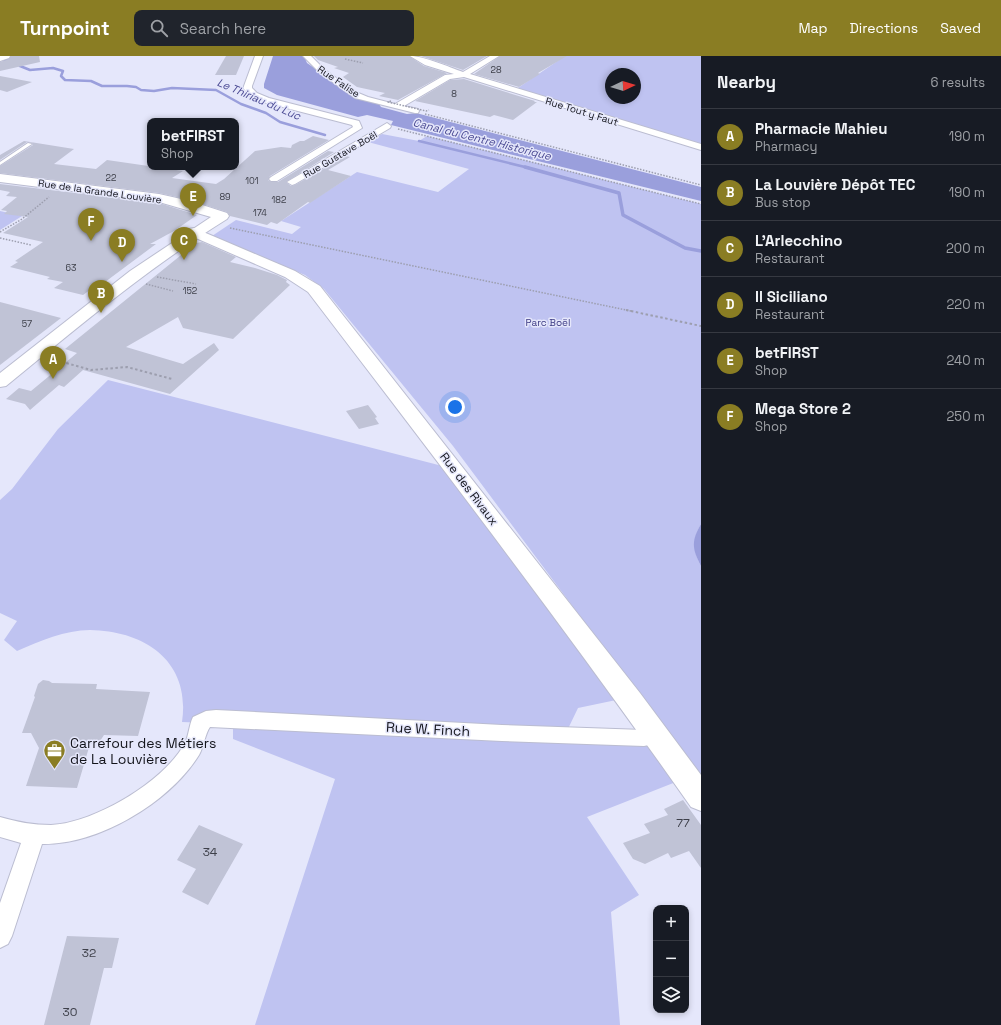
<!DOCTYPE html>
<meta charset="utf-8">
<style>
:root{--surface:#171b24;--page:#20242c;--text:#f1f3f6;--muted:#9ea1a6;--line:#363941;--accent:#8a7d23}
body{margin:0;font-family:"Space Grotesk",sans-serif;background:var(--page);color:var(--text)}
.controls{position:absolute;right:12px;bottom:12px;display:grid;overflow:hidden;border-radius:8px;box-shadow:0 2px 6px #0003}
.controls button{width:36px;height:36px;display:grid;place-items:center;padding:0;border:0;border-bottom:1px solid var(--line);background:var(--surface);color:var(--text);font:20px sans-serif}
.compass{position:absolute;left:605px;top:12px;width:36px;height:36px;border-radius:50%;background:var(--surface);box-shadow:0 2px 6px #0003;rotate:86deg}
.you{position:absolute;left:455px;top:351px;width:14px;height:14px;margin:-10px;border:3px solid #fff;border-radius:50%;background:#1a73e8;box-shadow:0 0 0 6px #1a73e833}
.badge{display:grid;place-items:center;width:26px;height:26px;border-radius:50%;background:var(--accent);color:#fff;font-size:13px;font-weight:700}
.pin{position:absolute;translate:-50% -33px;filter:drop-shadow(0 1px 2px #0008)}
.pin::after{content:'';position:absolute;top:21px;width:14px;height:12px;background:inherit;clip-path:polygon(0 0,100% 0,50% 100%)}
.popup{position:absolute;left:147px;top:62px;width:92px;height:52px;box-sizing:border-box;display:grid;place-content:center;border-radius:8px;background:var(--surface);filter:drop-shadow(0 1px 3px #0005);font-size:13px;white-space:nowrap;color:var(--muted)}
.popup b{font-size:15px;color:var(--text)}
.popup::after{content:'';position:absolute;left:50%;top:100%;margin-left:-8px;border:8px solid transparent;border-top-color:var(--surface)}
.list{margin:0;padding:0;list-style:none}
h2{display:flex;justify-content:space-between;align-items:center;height:52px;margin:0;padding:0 16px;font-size:17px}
h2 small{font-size:13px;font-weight:400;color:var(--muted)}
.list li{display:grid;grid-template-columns:26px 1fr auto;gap:12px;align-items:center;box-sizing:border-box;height:56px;padding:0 16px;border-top:1px solid var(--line)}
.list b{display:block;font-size:15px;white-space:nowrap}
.list p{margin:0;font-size:13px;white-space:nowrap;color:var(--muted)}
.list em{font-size:13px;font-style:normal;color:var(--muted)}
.icon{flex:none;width:22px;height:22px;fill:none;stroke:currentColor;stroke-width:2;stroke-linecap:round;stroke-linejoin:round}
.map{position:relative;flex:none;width:701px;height:969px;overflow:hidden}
header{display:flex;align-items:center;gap:24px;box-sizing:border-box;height:56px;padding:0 20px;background:var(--accent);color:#fff}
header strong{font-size:19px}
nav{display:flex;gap:22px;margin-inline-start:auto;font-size:14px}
.search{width:280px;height:36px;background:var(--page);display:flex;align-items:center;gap:10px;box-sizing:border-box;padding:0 14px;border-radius:8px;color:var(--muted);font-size:15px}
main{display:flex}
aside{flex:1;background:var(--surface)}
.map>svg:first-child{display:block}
.green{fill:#bfc3f1;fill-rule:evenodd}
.water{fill:#9a9fdc}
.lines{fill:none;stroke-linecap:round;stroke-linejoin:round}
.stream-far1{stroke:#9a9fdc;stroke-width:2.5}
.stream{stroke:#9a9fdc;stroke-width:3.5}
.building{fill:#c0c3d6}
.lane-casing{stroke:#bbbdd1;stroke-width:2}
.street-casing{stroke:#bbbdd1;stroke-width:2}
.secondary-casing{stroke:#bbbdd1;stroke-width:2}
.primary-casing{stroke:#bbbdd1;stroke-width:2}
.path-far1{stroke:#9c9eae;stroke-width:1.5;stroke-dasharray:1.5 1.5;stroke-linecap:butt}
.path{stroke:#9c9eae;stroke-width:2;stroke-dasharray:2.5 2.5;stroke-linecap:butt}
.lane{fill:#fff;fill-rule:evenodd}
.street{fill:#fff;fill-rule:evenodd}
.secondary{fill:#fff;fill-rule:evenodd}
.primary{fill:#fff;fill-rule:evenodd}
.path-bridge{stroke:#9c9eae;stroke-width:1.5;stroke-dasharray:1.5 1.5;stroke-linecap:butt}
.labels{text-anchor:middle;stroke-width:3;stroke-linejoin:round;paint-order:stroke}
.far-number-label{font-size:9px;fill:#3e404a}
.far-street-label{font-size:10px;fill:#13141b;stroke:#e5e7fb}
.far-park-label{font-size:10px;fill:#3d3b84;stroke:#e5e7fb}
.far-water-label{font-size:11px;font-style:italic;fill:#4a4993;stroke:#e5e7fb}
.street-label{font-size:12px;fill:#13141b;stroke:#e5e7fb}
.near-number-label{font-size:12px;fill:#3e404a}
.near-street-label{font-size:14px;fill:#13141b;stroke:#e5e7fb}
.near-poi-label{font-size:14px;fill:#13141b;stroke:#e5e7fb;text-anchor:start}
</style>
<header>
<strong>Turnpoint</strong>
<div class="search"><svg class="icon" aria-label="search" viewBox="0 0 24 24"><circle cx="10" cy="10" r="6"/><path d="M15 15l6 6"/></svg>Search here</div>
<nav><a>Map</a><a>Directions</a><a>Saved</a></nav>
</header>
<main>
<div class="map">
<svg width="701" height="969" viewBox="0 0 701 969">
<rect width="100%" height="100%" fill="#e5e7fb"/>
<g class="green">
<path d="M 565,0 L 701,0 L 701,91 L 515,34 ZM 611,18 L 635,18 L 635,42 L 611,42 Z"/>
<path d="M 382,78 L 419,85 L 427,80 L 701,148 L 701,468 C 692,484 693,494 701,510 L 701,718 L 612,603 L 453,390 L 324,233 L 305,219 L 212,180 L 236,164 L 292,178 L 301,171 L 281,165 L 357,116 L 438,136 L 469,113 L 368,86 Z"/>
<path d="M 0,155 L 22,160 L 0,174 Z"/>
<path d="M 108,324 L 454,413 L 621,643 L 578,652 L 565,679 L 644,682 L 686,722 L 587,761 L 639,839 L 611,856 L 620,969 L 255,969 L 335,723 L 233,683 L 233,668 L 182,666 C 191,606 146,575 90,574 C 65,574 40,585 17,595 L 4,584 L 17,565 L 0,557 L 0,444 L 12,433 L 58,373 Z"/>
</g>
<g class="water">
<path d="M 273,0 L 304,0 L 307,7 L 356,41 L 379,48 L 381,51 L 407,58 L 416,57 L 701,131 L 701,145 L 391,69 L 393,65 L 367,59 L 358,61 L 277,39 L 264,32 L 264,28 Z"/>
<path d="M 701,468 L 701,510 C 692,493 691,485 701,468 Z"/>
</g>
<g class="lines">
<g class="stream-far1">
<path d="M 5,4 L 17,7 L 20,10 L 30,14 L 53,12 L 63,15 L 61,20 L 65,24 L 91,25 L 102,30 L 127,30 L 136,31 L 141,34 L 154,35 L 172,32 L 216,34 L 241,48 L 266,57 L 280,66 L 325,79"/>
<path d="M 419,85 L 529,112"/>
</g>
<path class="stream" d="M 525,111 L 619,137 L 623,159 L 685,192 L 701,195"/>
</g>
<g class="building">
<path d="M 11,0 L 39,0 L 40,6 L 0,15 L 0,6 L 9,3 Z"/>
<path d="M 226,0 L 244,0 L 236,19 L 215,19 Z"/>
<path d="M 314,0 L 409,0 L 424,10 L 447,17 L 398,44 L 379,40 L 385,37 L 357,31 L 343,21 L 349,17 L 334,12 L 338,11 L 318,4 Z"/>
<path d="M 421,0 L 487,0 L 463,14 Z"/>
<path d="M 500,0 L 567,0 L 538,17 L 540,18 L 519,31 L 474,18 Z"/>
<path d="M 0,20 L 32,26 L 7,36 L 0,34 Z"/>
<path d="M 464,23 L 535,45 L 534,46 L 537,46 L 513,64 L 494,59 L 490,61 L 415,45 L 450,24 Z"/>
<path d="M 313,80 L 329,84 L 270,120 L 268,124 L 271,126 L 278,126 L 328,95 L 334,96 L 286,126 L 291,130 L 295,129 L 346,100 L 350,101 L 328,114 L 351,120 L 310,147 L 308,146 L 277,168 L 271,166 L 267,169 L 230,160 L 227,156 L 190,144 L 159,137 L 0,117 L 0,110 L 33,89 L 33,87 L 27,86 L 0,104 L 0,99 L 24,85 L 74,93 L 54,108 L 96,113 L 107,104 L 183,115 L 172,122 L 216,128 L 224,123 L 255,95 L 281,91 L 291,92 L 292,89 L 300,85 L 304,85 Z"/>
<path d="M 0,128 L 159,147 L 197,159 L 174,175 L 150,188 L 156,188 L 101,229 L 98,228 L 83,239 L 54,232 L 63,226 L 47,223 L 50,221 L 10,211 L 18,206 L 15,205 L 43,186 L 3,177 L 28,161 L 4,158 L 7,155 L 1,154 L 17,141 L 6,140 L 10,136 L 0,134 Z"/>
<path d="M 202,186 L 236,201 L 230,206 L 255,212 L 277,219 L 287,224 L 286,226 L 290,229 L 233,283 L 183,272 L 178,261 L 126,291 L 183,308 L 214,287 L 219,294 L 170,338 L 83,314 L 64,331 L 59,329 L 30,354 L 25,348 L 6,343 L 19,332 L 31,335 L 77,297 L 65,293 L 196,187 Z"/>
<path d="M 0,246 L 61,262 L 0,309 Z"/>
<path d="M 368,349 L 377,361 L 375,362 L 379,368 L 359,373 L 346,355 Z"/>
<path d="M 43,624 L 49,625 L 52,627 L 97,628 L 96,633 L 150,636 L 138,680 L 104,679 L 100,685 L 90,688 L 77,732 L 26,730 L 39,692 L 31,677 L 22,677 L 35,641 L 34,640 L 38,628 Z"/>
<path d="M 683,744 L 701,769 L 701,812 L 689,795 L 671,802 L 668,797 L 645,808 L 633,803 L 623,787 L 650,777 L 644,768 L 668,759 L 664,753 Z"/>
<path d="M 199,769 L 243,788 L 208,849 L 182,836 L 196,813 L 177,804 Z"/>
<path d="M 67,880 L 119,882 L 112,912 L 104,912 L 90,969 L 44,969 Z"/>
</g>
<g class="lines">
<defs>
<path id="lane" d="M 28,87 L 32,88 L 0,109 L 0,106 Z"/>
<g id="street">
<path d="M 255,0 L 263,0 L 252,30 L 252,32 L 257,37 L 269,42 L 359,65 L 362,72 L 277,125 L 271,125 L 269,123 L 271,121 L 353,71 L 352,69 L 263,46 L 251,41 L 244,33 L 244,30 Z"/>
<path d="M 303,0 L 311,0 L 325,14 L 356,36 L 368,41 L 395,48 L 445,19 L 454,18 L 425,9 L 410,0 C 424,0 449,11 463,16 L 490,0 L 499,0 L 470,18 L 701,88 L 701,94 L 464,21 L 450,23 L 404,50 L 418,53 L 419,55 L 418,57 L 415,57 L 355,42 L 320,17 Z"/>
<path d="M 387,67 L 391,70 L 390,72 L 295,128 L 292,129 L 287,126 Z"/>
<path d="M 216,654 L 502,669 L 644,674 L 656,672 L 663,674 L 666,680 L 663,686 L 644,690 L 502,685 L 210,671 C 205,678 204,690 199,699 C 169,747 98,789 42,788 L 12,880 L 8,888 L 0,892 L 0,847 L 21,787 L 0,781 L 0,761 C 17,766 33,769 51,769 C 94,767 164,726 185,687 C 189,679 189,669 193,661 L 206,655 Z"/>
</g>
<path id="secondary" d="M 194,172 L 295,215 L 320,230 L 640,637 L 701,719 L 701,755 L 691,751 C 568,576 438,406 308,236 L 285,221 L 189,179 L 187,176 L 189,173 Z"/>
<g id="primary">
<path d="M 0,0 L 10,0 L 9,2 L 0,5 Z"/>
<path d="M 0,118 L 159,138 L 190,145 L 227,157 L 229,160 L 227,163 C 148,212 78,271 6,330 L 0,331 L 0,317 L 130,215 L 211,161 L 159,146 L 0,126 Z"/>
</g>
</defs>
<use href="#lane" class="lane-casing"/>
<use href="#street" class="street-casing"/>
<use href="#secondary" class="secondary-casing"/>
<use href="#primary" class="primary-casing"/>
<g class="path-far1">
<path d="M 345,3 L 363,7"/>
<path d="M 425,58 L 701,129"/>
<path d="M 398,73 L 701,148"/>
<path d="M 230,172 L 631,255"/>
<path d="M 0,176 L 22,163 L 49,141"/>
<path d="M 0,182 L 31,189"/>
<path d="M 157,221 L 196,228"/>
<path d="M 146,228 L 173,235"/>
</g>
<g class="path">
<path d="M 626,254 L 701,270"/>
<path d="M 52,303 L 91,314 L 127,311 L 172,323"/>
</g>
<use href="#lane" class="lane"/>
<use href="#street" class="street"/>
<use href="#secondary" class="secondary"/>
<use href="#primary" class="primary"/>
<path class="path-bridge" d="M 391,45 L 388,46 L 426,55 L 429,54"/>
</g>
<defs>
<symbol id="office-pin" viewBox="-11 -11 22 30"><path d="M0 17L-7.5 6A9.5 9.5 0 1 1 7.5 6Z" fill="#8a7d23" stroke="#e5e7fb"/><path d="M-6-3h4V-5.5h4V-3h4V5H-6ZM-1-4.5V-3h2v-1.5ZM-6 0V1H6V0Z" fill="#fff"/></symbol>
</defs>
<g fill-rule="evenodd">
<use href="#office-pin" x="42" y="682" width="25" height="34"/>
</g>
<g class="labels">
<g class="far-number-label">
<text x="496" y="17">28</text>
<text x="454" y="41">8</text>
<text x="111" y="125">22</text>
<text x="252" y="128">101</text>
<text x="225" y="144">89</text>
<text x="279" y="147">182</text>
<text x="260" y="160">174</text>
<text x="71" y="215">63</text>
<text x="190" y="238">152</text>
<text x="27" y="271">57</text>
</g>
<g class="far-street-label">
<text transform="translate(339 25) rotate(34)" y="4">Rue Falise</text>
<text transform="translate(582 55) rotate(17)" y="4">Rue Tout y Faut</text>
<text transform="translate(340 98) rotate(-30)" y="4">Rue Gustave Boël</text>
<text transform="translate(100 135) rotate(8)" y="4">Rue de la Grande Louvière</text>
</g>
<g class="far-park-label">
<text x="548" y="270">Parc Boël</text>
</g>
<g class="far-water-label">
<text transform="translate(259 43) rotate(23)" y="4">Le Thiriau du Luc</text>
<text transform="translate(482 83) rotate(14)" y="4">Canal du Centre Historique</text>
</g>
<g class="street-label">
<text transform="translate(469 433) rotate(53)" y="4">Rue des Rivaux</text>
</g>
<g class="near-number-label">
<text x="683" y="771">77</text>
<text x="210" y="800">34</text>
<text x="89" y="901">32</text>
<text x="70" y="960">30</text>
</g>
<g class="near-street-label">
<text transform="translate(428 673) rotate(3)" y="5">Rue W. Finch</text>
</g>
<g class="near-poi-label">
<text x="70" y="692">Carrefour des Métiers<tspan x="70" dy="16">de La Louvière</tspan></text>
</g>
</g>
</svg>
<div class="controls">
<button>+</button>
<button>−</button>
<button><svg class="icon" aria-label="layers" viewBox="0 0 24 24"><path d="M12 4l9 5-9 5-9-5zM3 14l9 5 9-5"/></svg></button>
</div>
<svg class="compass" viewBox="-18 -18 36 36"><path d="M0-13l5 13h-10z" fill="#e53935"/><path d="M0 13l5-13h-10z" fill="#9ea1a6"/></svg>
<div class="you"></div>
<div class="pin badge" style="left:53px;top:323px">A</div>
<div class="pin badge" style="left:101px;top:257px">B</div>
<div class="pin badge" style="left:184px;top:204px">C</div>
<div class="pin badge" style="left:122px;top:206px">D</div>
<div class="pin badge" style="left:193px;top:160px">E</div>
<div class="popup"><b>betFIRST</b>Shop</div>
<div class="pin badge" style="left:91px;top:185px">F</div>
</div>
<aside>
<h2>Nearby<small>6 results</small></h2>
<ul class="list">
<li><span class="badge">A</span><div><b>Pharmacie Mahieu</b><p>Pharmacy</p></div><em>190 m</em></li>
<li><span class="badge">B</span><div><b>La Louvière Dépôt TEC</b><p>Bus stop</p></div><em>190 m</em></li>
<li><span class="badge">C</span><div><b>L'Arlecchino</b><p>Restaurant</p></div><em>200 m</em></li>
<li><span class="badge">D</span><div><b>Il Siciliano</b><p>Restaurant</p></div><em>220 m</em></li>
<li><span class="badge">E</span><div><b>betFIRST</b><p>Shop</p></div><em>240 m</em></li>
<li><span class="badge">F</span><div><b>Mega Store 2</b><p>Shop</p></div><em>250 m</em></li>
</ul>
</aside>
</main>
